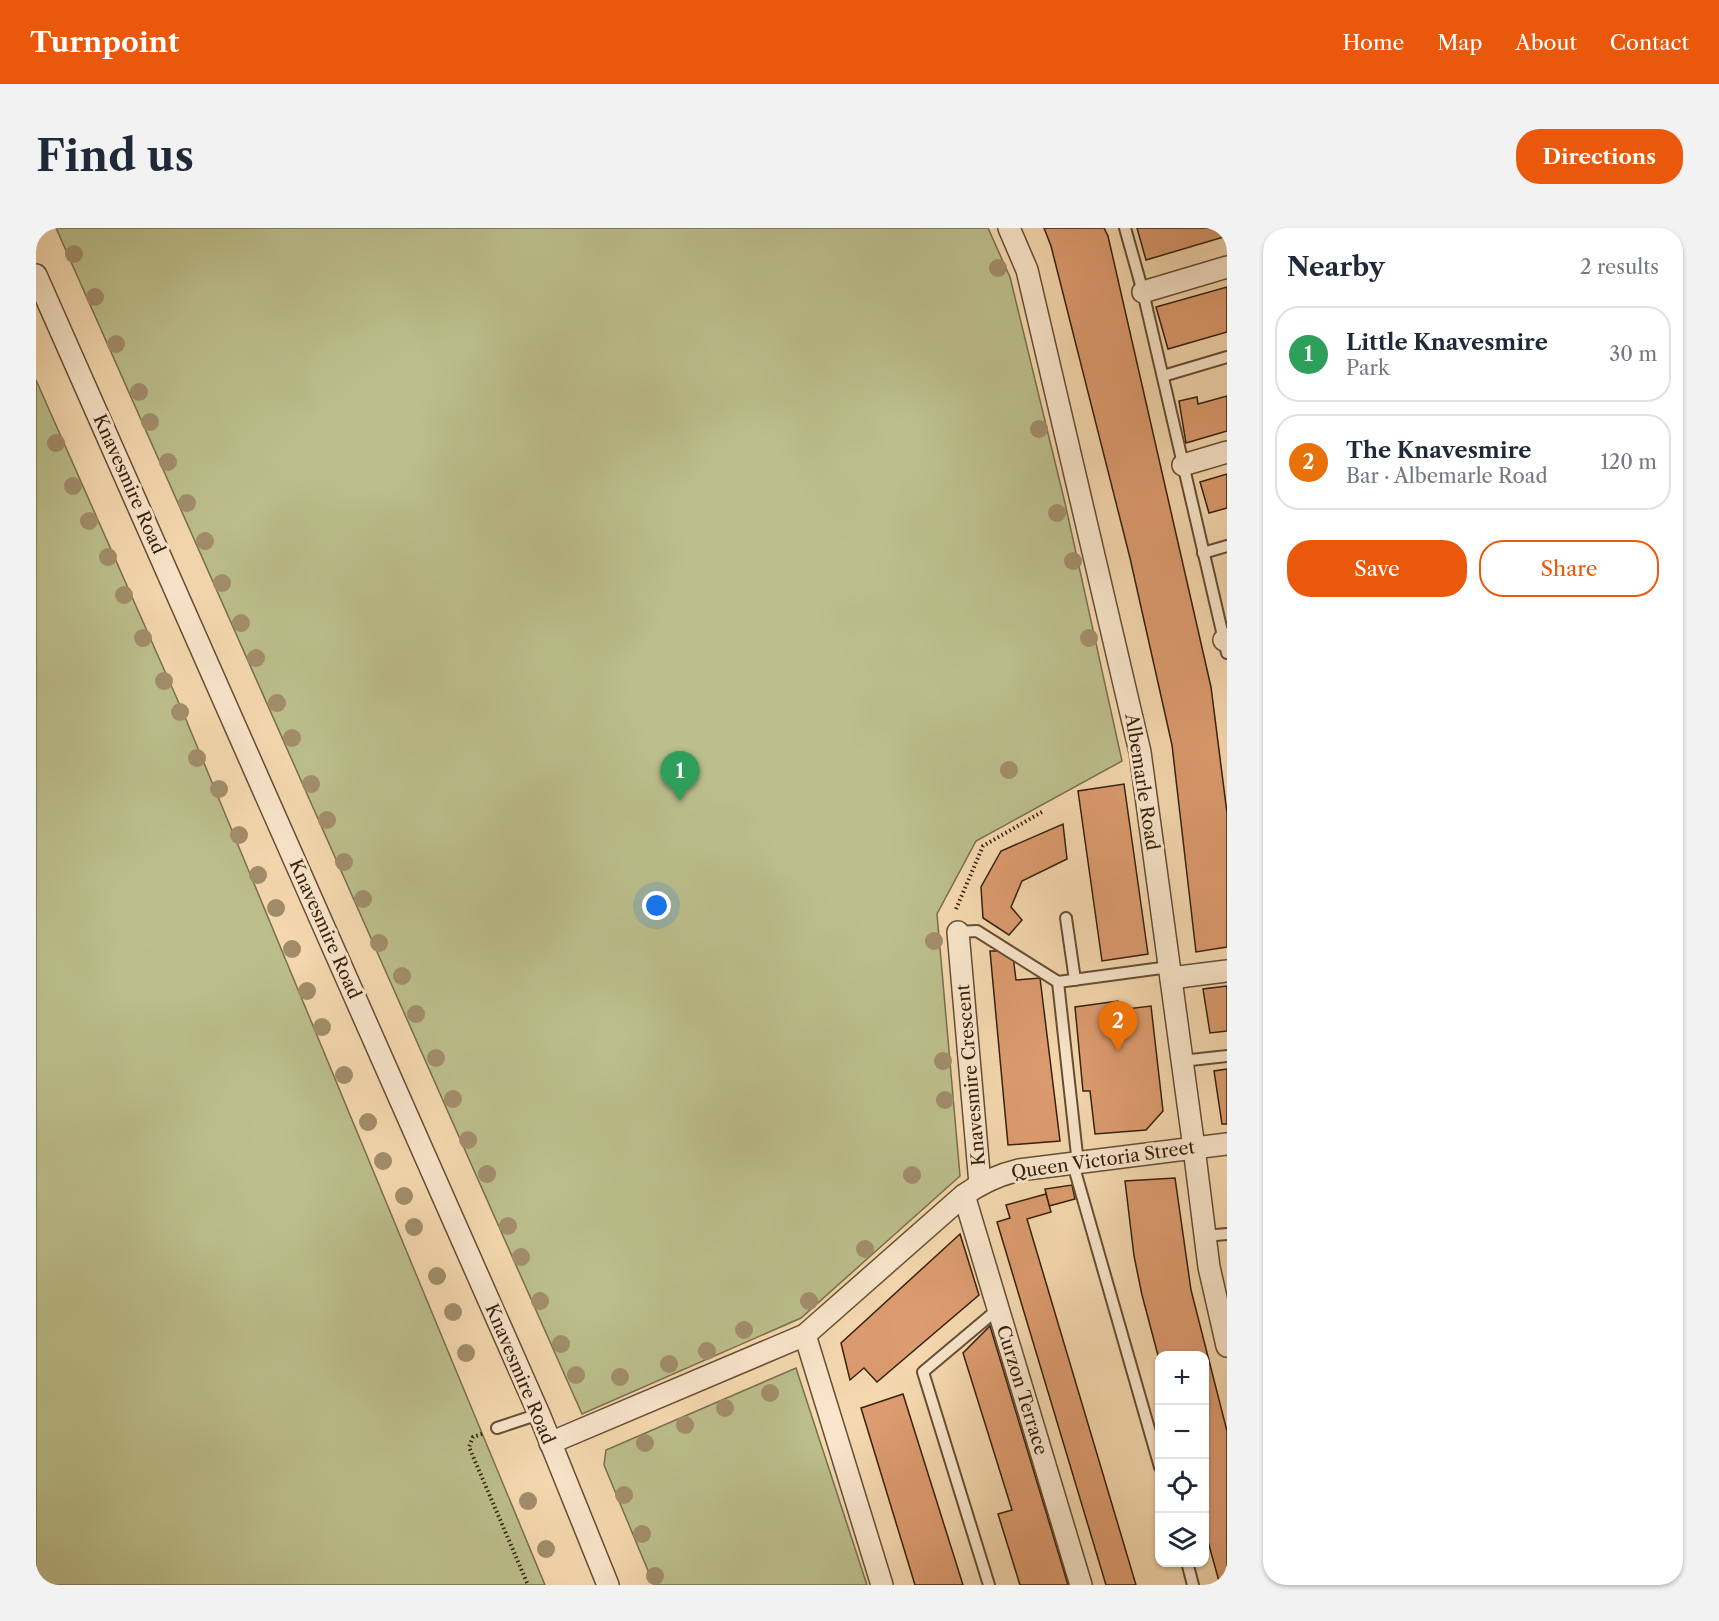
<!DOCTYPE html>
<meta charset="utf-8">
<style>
:root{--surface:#fff;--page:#f2f2f3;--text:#1f2937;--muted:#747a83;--line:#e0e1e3;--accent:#ea580c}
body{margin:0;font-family:"Libre Caslon Text",serif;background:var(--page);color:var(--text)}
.controls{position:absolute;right:18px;bottom:18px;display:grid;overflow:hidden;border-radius:12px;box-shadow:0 2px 4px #0004}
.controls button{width:54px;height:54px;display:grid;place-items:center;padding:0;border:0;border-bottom:2px solid var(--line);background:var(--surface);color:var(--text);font:30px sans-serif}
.you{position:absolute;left:621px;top:678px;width:21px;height:21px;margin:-15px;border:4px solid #fff;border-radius:50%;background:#1a73e8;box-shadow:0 0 0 9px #1a73e833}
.badge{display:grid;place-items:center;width:39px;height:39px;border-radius:50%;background:var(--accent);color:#fff;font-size:20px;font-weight:700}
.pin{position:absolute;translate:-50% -50px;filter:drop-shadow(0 2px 3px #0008)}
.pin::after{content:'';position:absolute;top:32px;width:21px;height:18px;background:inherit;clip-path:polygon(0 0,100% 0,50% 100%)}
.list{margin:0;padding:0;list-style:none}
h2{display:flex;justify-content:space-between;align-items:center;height:78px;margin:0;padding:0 24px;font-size:26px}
h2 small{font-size:20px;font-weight:400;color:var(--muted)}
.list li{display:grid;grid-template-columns:39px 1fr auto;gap:18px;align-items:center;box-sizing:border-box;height:96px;margin:0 12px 12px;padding:0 12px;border:2px solid var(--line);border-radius:24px}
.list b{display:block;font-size:22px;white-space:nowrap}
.list p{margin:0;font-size:20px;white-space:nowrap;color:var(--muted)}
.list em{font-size:20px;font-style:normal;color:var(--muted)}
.actions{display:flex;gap:12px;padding:18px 24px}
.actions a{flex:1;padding:14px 0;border:2px solid var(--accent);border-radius:24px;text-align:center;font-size:21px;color:var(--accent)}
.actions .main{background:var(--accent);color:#fff}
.icon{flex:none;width:33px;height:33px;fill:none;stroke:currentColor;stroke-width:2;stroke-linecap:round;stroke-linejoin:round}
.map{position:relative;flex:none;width:1191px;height:1357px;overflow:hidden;border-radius:24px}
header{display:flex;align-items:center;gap:36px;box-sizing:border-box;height:84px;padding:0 30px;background:var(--accent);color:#fff}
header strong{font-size:28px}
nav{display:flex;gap:33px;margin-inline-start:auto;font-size:21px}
.intro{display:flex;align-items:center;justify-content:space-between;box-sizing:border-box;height:144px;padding:0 36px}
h1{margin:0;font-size:42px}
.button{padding:15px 27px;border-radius:24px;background:var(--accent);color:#fff;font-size:21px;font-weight:700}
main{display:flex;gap:36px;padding:0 36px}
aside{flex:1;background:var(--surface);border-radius:24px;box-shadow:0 2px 4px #0004}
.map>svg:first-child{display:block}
.green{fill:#bcbf8c;stroke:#786f4c;stroke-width:1.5}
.building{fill:#dd9c6f;stroke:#351f0b;stroke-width:1.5}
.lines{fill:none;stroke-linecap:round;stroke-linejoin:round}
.lane-casing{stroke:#654e34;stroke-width:14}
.street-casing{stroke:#654e34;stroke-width:24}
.path{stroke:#351f0b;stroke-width:4;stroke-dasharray:1.5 3;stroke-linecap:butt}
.lane{stroke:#f9e6cc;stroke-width:10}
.street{stroke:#f9e6cc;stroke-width:21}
.tree{fill:#a28d6b}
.labels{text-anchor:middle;stroke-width:6;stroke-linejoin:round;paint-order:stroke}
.street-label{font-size:18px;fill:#351f0b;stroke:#f9e6cc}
</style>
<header>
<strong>Turnpoint</strong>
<nav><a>Home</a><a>Map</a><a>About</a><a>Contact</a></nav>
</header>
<div class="intro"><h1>Find us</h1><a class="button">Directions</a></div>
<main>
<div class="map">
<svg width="1191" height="1357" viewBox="0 0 1191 1357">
<rect width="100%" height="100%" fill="#f6d9b0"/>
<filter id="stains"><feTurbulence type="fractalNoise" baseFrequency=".00333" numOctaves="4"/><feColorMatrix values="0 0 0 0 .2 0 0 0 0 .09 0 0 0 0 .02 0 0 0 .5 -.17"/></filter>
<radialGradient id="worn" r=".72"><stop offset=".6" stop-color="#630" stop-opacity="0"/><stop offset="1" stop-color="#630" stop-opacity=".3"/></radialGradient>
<g class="green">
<path d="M 20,0 L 952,0 L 974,49 L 1029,275 L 1086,533 L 940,613 L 901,686 L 924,948 L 765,1090 L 546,1186 Z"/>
<path d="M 0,152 L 146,482 L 509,1357 L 0,1357 Z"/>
<path d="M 760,1140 L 831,1357 L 618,1357 L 568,1237 L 570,1222 Z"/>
</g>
<g class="building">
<path d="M 1008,0 L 1068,0 L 1072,8 L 1175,459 L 1191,585 L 1191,719 L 1160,724 L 1136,517 L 1094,330 L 1015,18 Z"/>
<path d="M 1101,0 L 1191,0 L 1191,8 L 1110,32 Z"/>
<path d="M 1191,59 L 1191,104 L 1132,121 L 1120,79 Z"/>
<path d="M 1191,168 L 1191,203 L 1150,215 L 1143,173 L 1161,169 L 1162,176 Z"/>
<path d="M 1191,246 L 1191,280 L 1173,285 L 1164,254 Z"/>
<path d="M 1088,556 L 1112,726 L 1066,733 L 1042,563 Z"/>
<path d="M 1027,596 L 1031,631 L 986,653 L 975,679 L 986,692 L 973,707 L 947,690 L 945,659 L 965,623 Z"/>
<path d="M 954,723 L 965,723 L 977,728 L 980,752 L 1004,750 L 1024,913 L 972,917 Z"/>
<path d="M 1191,758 L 1191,803 L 1174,805 L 1167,761 Z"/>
<path d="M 1082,773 L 1083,782 L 1115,778 L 1127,883 L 1110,902 L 1059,906 L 1054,863 L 1047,863 L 1039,779 Z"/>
<path d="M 1191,841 L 1191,896 L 1186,896 L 1178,843 Z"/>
<path d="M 1139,950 L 1155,1062 L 1191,1203 L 1191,1357 L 1184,1357 L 1168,1299 L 1168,1128 L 1124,1128 L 1124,1135 L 1106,1067 L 1098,1028 L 1089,953 Z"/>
<path d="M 1036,957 L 1039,971 L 1013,978 L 1009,961 Z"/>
<path d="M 1010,966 L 1015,984 L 991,991 L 1100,1357 L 1070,1357 L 961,994 L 974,990 L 970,977 Z"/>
<path d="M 924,1006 L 943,1067 L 841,1154 L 828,1140 L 814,1152 L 805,1115 Z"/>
<path d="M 954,1098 L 1032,1357 L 984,1357 L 962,1286 L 976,1282 L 927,1125 Z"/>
<path d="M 867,1166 L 927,1357 L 879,1357 L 825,1180 Z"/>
</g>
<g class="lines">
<defs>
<g id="lane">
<path d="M 1089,0 L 1107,64 L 1191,425"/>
<path d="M 1127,148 L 1191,129"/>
<path d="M 1167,325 L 1191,318"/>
<path d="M 1030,690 L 1039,752"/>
<path d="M 922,704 L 941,703 L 1022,754 L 1133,739"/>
<path d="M 1022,754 L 1042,936"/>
<path d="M 1146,833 L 1191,828"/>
<path d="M 1037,936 L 1124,1239"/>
<path d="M 1169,1008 L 1191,1006"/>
<path d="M 461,1200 L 503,1186"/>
<path d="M 1151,1334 L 1157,1357"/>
<path d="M 953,1357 L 887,1144 L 962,1081"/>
</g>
<g id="street">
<path d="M 973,0 L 991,42 L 1104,524 L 1158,920 L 1173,1039 L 1191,1118"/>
<path d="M 0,47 L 503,1186 L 572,1357"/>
<path d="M 1107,64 L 1191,39"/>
<path d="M 1147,237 L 1191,224"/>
<path d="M 1188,412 L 1191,411"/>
<path d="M 922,704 L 944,956"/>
<path d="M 1135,750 L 1191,743"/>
<path d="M 928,967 L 1045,1357"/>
<path d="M 769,1107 L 846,1357"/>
<path d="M 514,1215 L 769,1107 L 928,967 C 945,955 962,947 983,942 L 1191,916"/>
</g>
</defs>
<use href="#lane" class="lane-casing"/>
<use href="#street" class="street-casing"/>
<g class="path">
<path d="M 920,681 L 947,618 L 1006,584"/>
<path d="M 446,1206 L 437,1209 L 433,1219 L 492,1357"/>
</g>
<use href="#lane" class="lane"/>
<use href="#street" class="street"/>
</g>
<g class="tree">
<circle cx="38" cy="26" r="9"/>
<circle cx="962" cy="40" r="9"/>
<circle cx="59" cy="69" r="9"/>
<circle cx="80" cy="116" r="9"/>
<circle cx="103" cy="164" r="9"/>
<circle cx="114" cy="194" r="9"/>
<circle cx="1003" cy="201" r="9"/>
<circle cx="20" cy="215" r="9"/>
<circle cx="132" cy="234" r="9"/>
<circle cx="37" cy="258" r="9"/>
<circle cx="151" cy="275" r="9"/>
<circle cx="1021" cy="285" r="9"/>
<circle cx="53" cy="293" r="9"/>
<circle cx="169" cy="313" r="9"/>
<circle cx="72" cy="329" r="9"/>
<circle cx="1037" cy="333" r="9"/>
<circle cx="186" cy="355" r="9"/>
<circle cx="88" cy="367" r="9"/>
<circle cx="205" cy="395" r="9"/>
<circle cx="107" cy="410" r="9"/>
<circle cx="1053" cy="410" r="9"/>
<circle cx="220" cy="430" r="9"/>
<circle cx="128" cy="453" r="9"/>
<circle cx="241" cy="475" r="9"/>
<circle cx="144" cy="484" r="9"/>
<circle cx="256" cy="510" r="9"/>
<circle cx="161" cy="530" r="9"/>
<circle cx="973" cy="542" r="9"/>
<circle cx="275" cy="556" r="9"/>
<circle cx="183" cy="561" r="9"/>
<circle cx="291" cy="592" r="9"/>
<circle cx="203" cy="607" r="9"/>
<circle cx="308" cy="634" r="9"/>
<circle cx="222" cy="647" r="9"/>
<circle cx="327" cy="671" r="9"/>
<circle cx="240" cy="680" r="9"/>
<circle cx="898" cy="713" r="9"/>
<circle cx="343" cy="715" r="9"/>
<circle cx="256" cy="721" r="9"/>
<circle cx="366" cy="748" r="9"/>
<circle cx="271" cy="763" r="9"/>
<circle cx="380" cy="786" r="9"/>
<circle cx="286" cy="799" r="9"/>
<circle cx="400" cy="830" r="9"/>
<circle cx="907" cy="833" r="9"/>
<circle cx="308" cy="847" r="9"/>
<circle cx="417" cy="871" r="9"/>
<circle cx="909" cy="872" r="9"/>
<circle cx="332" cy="894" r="9"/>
<circle cx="432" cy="912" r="9"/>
<circle cx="347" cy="933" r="9"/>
<circle cx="451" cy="946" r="9"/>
<circle cx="876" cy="947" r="9"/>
<circle cx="368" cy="968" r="9"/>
<circle cx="472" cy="998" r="9"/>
<circle cx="378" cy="999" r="9"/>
<circle cx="829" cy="1021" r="9"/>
<circle cx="485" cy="1029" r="9"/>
<circle cx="401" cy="1048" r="9"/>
<circle cx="504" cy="1073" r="9"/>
<circle cx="773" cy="1073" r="9"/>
<circle cx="417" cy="1084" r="9"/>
<circle cx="708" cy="1102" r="9"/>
<circle cx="525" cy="1116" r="9"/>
<circle cx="671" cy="1123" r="9"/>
<circle cx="430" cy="1125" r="9"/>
<circle cx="633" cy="1136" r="9"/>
<circle cx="540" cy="1147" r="9"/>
<circle cx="584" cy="1149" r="9"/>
<circle cx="734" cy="1165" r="9"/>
<circle cx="689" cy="1180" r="9"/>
<circle cx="649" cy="1197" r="9"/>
<circle cx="609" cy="1215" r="9"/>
<circle cx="588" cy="1267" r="9"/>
<circle cx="492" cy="1273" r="9"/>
<circle cx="606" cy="1306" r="9"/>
<circle cx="510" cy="1321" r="9"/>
<circle cx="619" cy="1348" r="9"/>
</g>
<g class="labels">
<g class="street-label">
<text transform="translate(93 256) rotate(66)" y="6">Knavesmire Road</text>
<text transform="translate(1106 554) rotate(81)" y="6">Albemarle Road</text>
<text transform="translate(289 701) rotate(66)" y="6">Knavesmire Road</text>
<text transform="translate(935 847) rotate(-95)" y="6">Knavesmire Crescent</text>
<text transform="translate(1067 932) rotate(-8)" y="6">Queen Victoria Street</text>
<text transform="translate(484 1146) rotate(67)" y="6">Knavesmire Road</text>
<text transform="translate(986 1162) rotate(73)" y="6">Curzon Terrace</text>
</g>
</g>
<rect width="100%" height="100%" filter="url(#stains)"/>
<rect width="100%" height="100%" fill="url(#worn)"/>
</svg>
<div class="controls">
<button>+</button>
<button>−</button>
<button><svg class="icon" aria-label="locate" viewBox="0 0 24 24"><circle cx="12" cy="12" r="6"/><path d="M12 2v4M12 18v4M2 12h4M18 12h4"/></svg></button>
<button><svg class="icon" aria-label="layers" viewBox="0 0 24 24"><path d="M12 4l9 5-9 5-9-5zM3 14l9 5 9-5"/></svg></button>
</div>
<div class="you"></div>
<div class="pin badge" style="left:644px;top:573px;background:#2e9e5b">1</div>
<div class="pin badge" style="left:1082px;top:823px;background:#e8710a">2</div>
</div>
<aside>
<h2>Nearby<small>2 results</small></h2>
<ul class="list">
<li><span class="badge" style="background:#2e9e5b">1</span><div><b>Little Knavesmire</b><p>Park</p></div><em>30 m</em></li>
<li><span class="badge" style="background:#e8710a">2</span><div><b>The Knavesmire</b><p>Bar · Albemarle Road</p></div><em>120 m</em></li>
</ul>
<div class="actions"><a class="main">Save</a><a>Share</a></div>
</aside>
</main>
